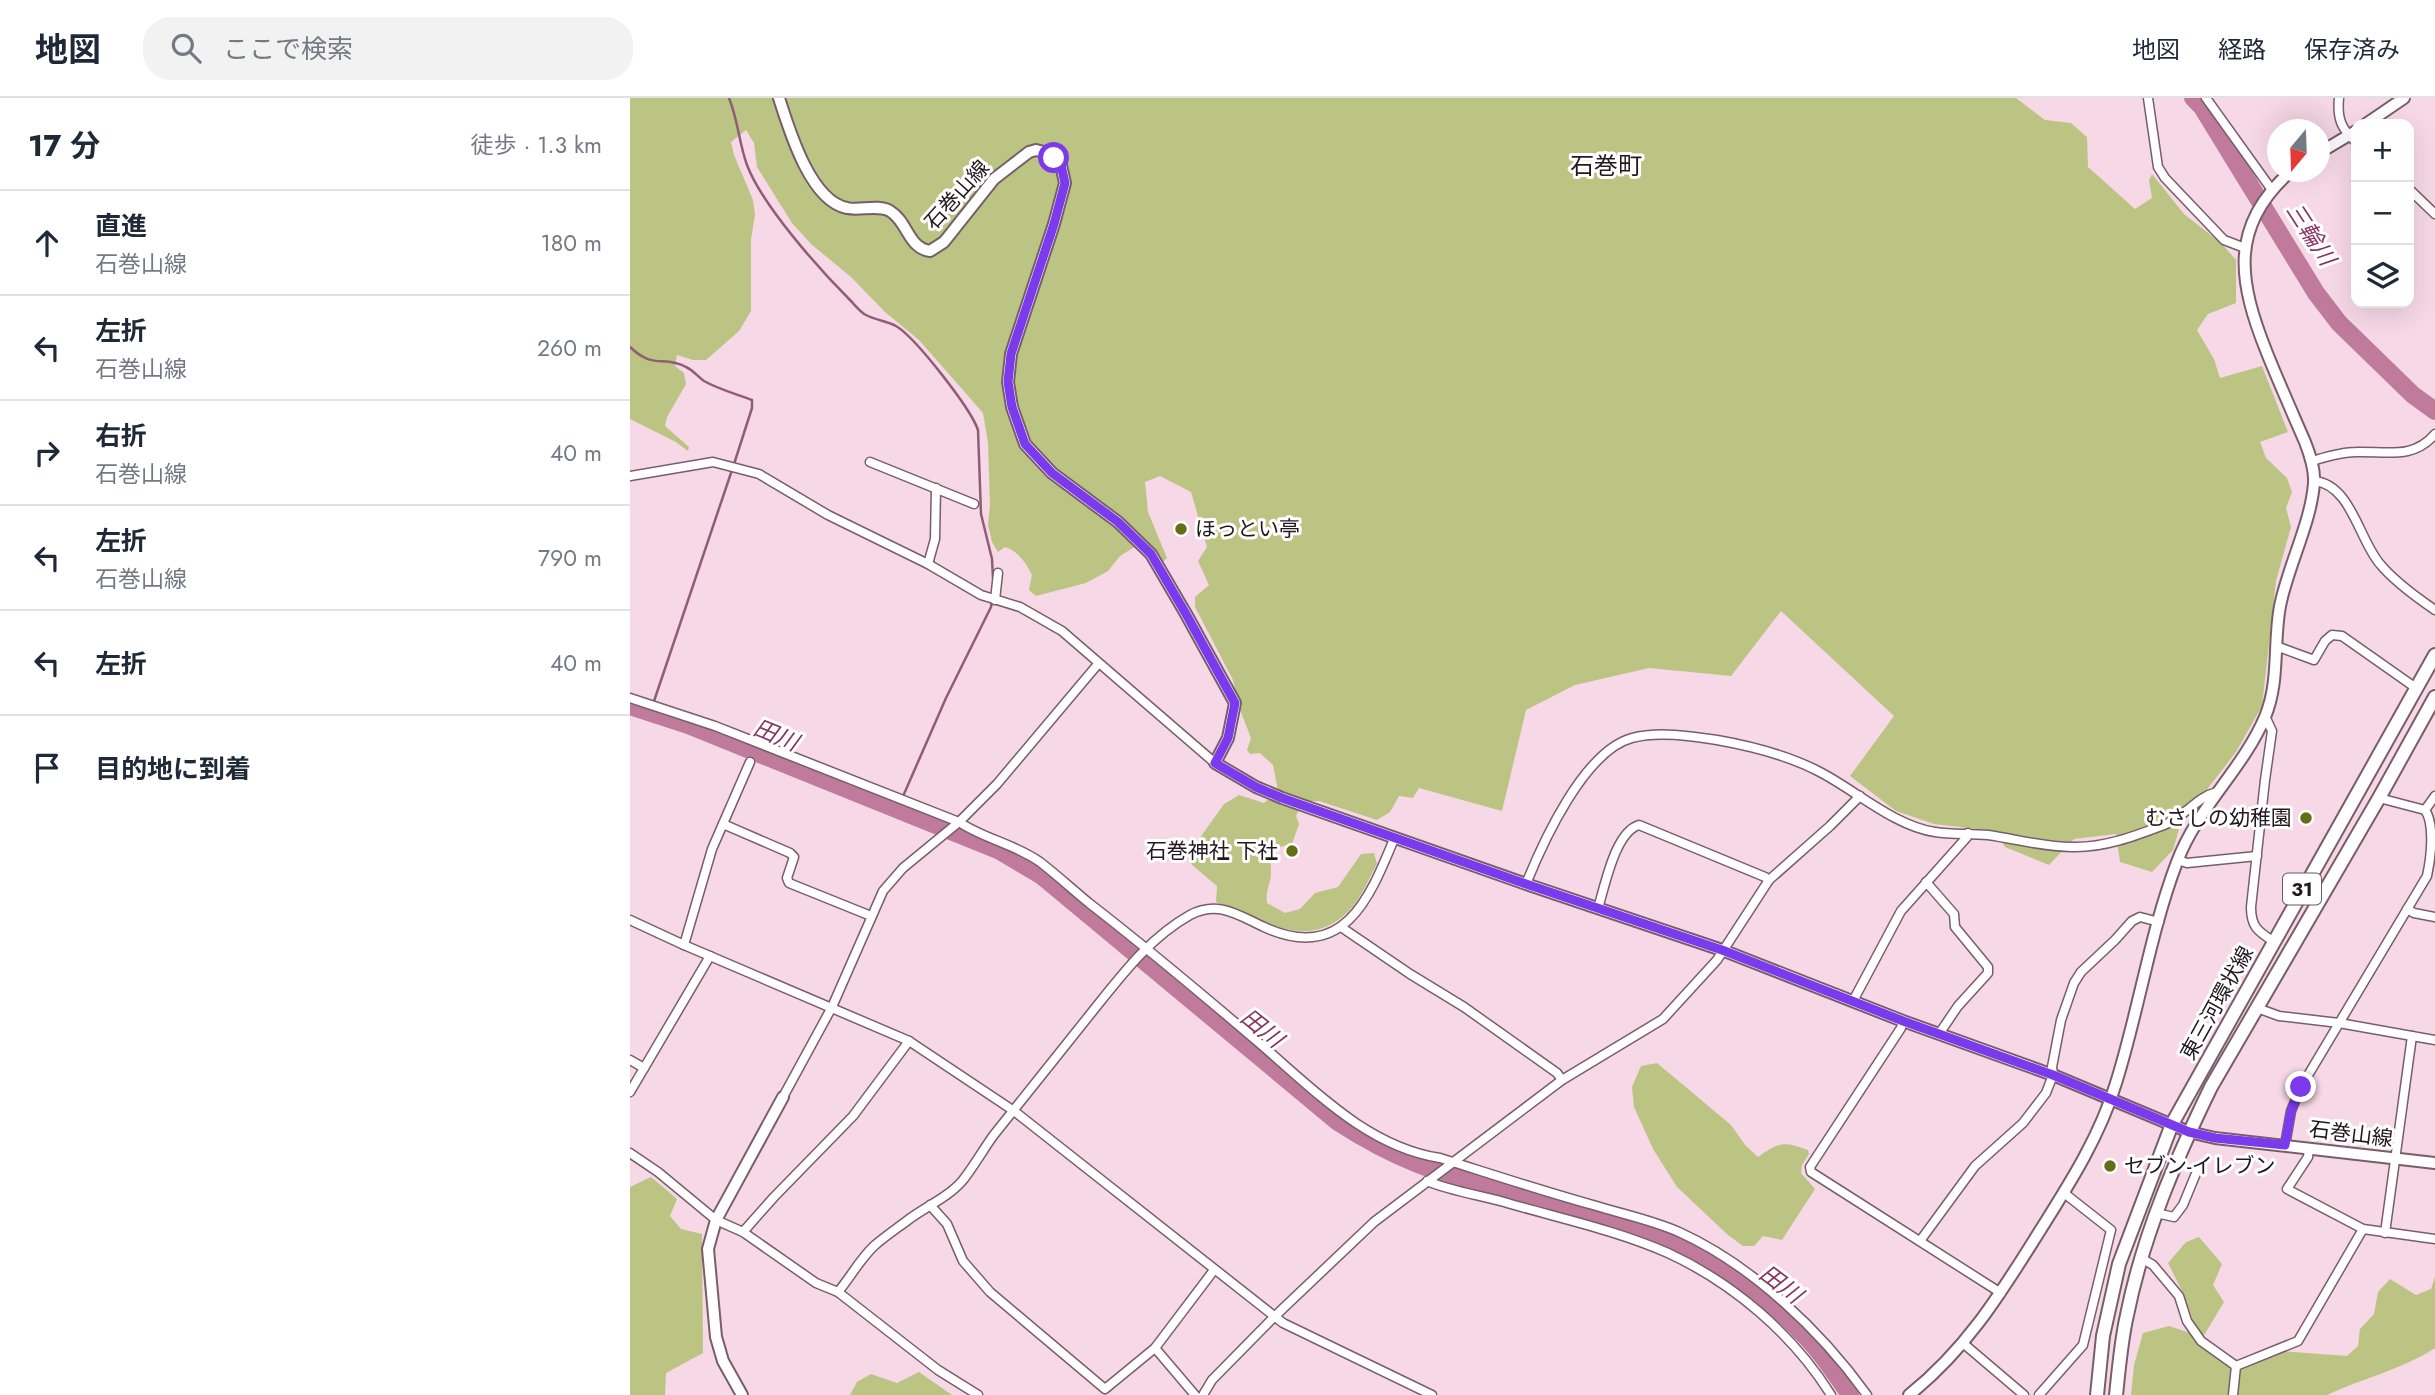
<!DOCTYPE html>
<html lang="ja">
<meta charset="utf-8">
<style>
:root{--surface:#fff;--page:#f2f2f3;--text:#1f2937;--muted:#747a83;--line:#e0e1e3}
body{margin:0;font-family:Jost,"Noto Sans JP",sans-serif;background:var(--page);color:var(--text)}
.controls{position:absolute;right:21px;top:21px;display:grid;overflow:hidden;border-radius:14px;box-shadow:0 7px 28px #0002}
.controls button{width:63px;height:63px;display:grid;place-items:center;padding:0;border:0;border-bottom:2px solid var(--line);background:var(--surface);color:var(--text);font:35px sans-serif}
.compass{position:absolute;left:1637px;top:21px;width:63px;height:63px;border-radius:50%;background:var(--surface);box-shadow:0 7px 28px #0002;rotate:199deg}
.stop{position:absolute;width:21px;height:21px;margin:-16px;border:5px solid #7c3aed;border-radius:50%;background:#fff}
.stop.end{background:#7c3aed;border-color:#fff;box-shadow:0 2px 7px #0008}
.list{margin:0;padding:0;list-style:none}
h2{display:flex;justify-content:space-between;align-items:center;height:91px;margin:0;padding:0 28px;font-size:30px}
h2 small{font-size:23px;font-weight:400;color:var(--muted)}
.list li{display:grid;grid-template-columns:46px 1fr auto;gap:21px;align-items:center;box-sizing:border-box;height:105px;padding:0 28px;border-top:2px solid var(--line)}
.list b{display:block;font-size:26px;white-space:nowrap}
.list p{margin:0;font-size:23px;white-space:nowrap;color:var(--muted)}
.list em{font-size:23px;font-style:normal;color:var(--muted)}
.icon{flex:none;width:38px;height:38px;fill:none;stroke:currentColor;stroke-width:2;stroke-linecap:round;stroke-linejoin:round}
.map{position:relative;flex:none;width:1805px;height:1297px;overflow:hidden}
header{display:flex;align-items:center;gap:42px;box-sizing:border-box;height:98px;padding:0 35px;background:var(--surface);border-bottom:2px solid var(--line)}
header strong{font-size:33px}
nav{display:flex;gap:38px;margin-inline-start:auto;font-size:24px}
.search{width:490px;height:63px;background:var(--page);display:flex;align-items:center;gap:18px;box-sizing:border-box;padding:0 24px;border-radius:28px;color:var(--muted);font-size:26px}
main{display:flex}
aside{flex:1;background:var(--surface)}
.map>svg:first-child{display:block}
.green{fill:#bbc483}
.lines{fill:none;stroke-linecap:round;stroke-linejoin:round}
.stream{stroke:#905d76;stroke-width:2.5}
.river{stroke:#bf7a9c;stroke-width:18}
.street-casing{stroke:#785d6a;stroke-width:11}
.secondary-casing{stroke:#785d6a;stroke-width:14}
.primary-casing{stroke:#785d6a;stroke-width:16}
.street{stroke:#fff;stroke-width:8}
.secondary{stroke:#fff;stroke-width:10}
.primary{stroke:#fff;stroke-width:12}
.route{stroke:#7c3aed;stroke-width:9}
.poi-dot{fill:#656e15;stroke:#fff;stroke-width:2.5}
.labels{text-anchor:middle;stroke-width:6;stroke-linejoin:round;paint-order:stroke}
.shield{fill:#fff;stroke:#655d61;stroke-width:2}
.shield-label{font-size:19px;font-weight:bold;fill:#23181d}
.street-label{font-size:21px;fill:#23181d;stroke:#fff}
.poi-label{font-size:21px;fill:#23181d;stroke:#fff;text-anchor:start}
.water-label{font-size:23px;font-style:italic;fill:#883563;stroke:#fff}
.quarter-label{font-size:24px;fill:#23181d;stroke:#fff}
</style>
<header>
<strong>地図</strong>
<div class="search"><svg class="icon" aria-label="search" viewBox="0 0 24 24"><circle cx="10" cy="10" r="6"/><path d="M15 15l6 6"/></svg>ここで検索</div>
<nav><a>地図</a><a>経路</a><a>保存済み</a></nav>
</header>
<main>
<aside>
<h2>17 分<small>徒歩 · 1.3 km</small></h2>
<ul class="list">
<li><svg class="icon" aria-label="ahead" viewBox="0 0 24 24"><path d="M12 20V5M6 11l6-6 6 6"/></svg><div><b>直進</b><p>石巻山線</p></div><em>180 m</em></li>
<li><svg class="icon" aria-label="left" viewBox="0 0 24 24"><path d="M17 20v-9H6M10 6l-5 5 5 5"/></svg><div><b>左折</b><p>石巻山線</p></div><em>260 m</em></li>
<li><svg class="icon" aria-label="right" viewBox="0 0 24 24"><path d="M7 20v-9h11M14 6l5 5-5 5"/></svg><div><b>右折</b><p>石巻山線</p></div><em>40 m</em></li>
<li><svg class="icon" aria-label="left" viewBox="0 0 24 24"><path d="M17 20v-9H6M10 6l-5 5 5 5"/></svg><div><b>左折</b><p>石巻山線</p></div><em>790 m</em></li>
<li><svg class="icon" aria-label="left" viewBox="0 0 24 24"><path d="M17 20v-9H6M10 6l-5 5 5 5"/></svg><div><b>左折</b></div><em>40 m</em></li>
<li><svg class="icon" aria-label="arrive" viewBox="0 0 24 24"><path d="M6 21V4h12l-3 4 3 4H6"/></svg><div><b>目的地に到着</b></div></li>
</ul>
</aside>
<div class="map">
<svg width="1805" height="1297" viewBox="0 0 1805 1297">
<rect width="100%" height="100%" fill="#f7d8e6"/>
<g class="green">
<path d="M 0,0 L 1386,0 L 1415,22 L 1441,25 L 1457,39 L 1458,69 L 1505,111 L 1522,100 L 1519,82 L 1522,76 L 1554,116 L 1592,146 L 1606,162 L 1606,205 L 1578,216 L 1567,232 L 1584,261 L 1590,280 L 1632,268 L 1658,334 L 1630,344 L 1636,360 L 1657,380 L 1662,394 L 1656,410 L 1661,429 L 1646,483 L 1632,608 L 1606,654 L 1575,694 L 1555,710 L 1543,752 L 1522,774 L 1490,764 L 1486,736 L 1444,741 L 1419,767 L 1375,749 L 1365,733 L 1304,726 L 1266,713 L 1220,678 L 1264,618 L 1151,513 L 1101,578 L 1019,570 L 945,587 L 896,612 L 872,713 L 789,690 L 783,700 L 769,698 L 760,714 L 747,722 L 689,703 L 673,703 L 666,718 L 669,726 L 662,746 L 642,751 C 639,761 641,765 641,775 C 641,785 635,793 637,805 L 655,815 L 670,811 L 685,795 L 708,789 L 731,756 L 744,755 L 747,766 C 739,780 733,796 723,808 C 682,857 633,822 586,804 L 587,788 L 562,767 L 557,758 L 594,706 L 609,697 L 634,705 L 648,693 L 643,667 L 630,655 L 620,656 L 617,652 L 621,640 L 609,609 L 603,582 L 565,509 L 565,499 L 579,487 L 568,463 L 577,449 L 561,394 L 530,378 L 515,384 L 518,414 L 537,460 L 532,465 L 514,443 L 490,458 L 478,473 L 456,485 L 406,498 L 399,492 L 402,477 C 396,465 388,453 375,449 L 368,454 L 362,444 L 358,427 L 360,407 L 358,345 L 353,315 L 289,242 L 255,214 L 221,179 L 181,146 L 162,125 L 127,69 L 124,45 L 116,32 L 101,44 L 104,57 L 123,102 L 125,117 L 121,141 L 121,213 L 109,233 L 76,262 L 63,262 L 47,257 L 45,268 L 54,275 L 56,286 L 37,319 L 35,328 L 59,349 L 58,353 L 46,344 L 0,321 Z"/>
<path d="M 1027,965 L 1101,1027 L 1116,1048 L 1128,1059 C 1150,1044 1153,1043 1178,1052 L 1179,1056 L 1172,1067 L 1171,1075 L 1185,1091 L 1152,1142 L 1133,1138 L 1124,1148 L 1113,1148 L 1098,1137 L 1047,1089 L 1023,1051 L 1004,1009 L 1002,989 L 1011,968 Z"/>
<path d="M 21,1079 L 47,1101 L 40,1118 L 51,1131 L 72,1136 L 73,1255 L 36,1275 L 35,1297 L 0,1297 L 0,1089 Z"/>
<path d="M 1569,1139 L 1592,1166 L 1583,1187 L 1594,1204 L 1570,1244 L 1609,1272 L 1648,1253 L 1717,1258 L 1728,1248 L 1730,1231 L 1744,1216 L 1748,1194 L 1760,1181 L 1786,1197 L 1801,1191 L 1805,1179 L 1805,1250 C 1771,1272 1733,1280 1697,1297 L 1501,1297 L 1504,1267 L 1513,1235 L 1539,1228 L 1557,1234 L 1565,1228 L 1552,1193 L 1538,1165 L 1556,1144 Z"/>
<path d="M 289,1274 L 322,1297 L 220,1297 L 227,1284 L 241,1276 L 267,1285 Z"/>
</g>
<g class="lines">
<g class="stream">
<path d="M 99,0 C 108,22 109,45 117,67 C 132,107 189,171 220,202 C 225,207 230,214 236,217 C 245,222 257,223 266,228 C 286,240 341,311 348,332 L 351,416 L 362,461 L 363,480"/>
<path d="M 0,249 C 24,272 33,257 56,269 C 63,272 68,279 74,283 C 88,291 106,296 122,302 L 122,310 L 104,366"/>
<path d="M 20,615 L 102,372"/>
<path d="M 267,712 L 316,600 L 361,509 L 362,501"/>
</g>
<g class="river">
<path d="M 1563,0 L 1572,9 L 1686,195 L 1709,225 L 1783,297 L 1805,313"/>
<path d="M 0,608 L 58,627 L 370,753 L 412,778 L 708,1024 C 734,1041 760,1055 788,1066 C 862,1094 943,1105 1018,1132 C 1075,1152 1138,1198 1179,1242 C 1194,1258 1208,1279 1220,1297"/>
</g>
<defs>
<g id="street">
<path d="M 1518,0 L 1528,69 L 1535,80 L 1594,142 L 1615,150"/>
<path d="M 1576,0 L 1642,92"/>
<path d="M 1709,0 C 1707,20 1711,31 1726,44"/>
<path d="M 1779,91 L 1805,116"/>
<path d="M 1682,363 C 1696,359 1711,354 1726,354 C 1756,353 1783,362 1805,336"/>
<path d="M 240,364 L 344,406"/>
<path d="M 0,378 L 83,364 L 129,376 L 198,417 L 298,466 L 351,497 L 390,509 L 432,533 L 585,665"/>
<path d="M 1684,383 C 1721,386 1729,442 1750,466 C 1764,483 1786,499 1805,512"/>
<path d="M 298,466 L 305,441 L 306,390"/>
<path d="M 365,502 L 368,475"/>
<path d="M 1646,548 L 1684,562 L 1695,543 L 1702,537 L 1712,538 L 1786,590"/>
<path d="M 0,600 L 85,628 L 329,724 C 354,741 385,746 410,764 C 427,777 443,792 459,805 C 517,850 573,897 628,944 C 682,990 737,1049 810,1060 C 861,1076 912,1093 963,1107 C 992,1116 1022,1122 1049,1134 C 1122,1167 1191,1233 1237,1297"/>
<path d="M 1635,618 L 1642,633 L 1635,682 L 1621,809 C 1621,828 1627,833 1643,843"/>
<path d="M 1749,700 L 1795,712"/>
<path d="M 93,726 L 160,755 L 164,759 L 157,780 L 159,785 L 241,818"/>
<path d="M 1548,762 L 1557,765 L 1627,758"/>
<path d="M 1296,784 L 1324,816 L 1325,829 L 1358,869 L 1358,875 L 1328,908 L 1309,936"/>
<path d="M 896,786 C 913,744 954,653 1002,640 C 1028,633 1061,638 1087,642 C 1121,648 1157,657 1188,673 C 1224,691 1264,728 1305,734 C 1322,737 1340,735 1358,737 C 1386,741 1413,749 1442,749 C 1474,750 1505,738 1534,727 C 1554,720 1566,699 1587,694"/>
<path d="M 968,810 C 975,788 985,734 1009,727 L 1135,779 L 1139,782"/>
<path d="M 1777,811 L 1784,815 L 1805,819"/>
<path d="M 0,822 L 54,847 L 279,943 L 384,1013 L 653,1225 L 802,1297"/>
<path d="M 711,829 L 780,876 L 834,909 L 927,975 L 932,982"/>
<path d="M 54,847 L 82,751 L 120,664"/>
<path d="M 1223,903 L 1271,813 L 1337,739 L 1338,735"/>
<path d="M 1627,910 L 1649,918 L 1709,925 L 1805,942"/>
<path d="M 1273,923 L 1271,930 L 1180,1069 L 1181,1074 L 1371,1195"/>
<path d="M 0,962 L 14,970"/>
<path d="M 0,994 L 80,858"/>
<path d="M 153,999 L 202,909 L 253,793 L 273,770 L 329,724 L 367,686 L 468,566"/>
<path d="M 1655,1047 L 1661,1013 L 1671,989 L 1797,778 C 1801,760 1805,726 1795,712 L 1805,698"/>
<path d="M 1679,1051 L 1678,1059 L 1657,1091 L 1733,1131 L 1805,1141"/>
<path d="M 0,1055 L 28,1074 L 86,1122 L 113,1134 L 186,1185 L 208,1194 L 308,1272 L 348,1297"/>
<path d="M 797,1083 C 821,1093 849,1097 874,1104 C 928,1120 986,1132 1038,1155 C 1103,1185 1163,1236 1201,1297"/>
<path d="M 300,1107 L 317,1126 L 333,1163 L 360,1194 L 475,1291 L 525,1250 L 584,1172"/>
<path d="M 1526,1115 L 1544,1119 L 1553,1107 L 1567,1073"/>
<path d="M 113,1134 L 144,1099 L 223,1018 L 279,943"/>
<path d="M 1755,1135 L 1782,938"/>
<path d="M 1290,1143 L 1345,1068 L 1393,1025 L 1416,995 L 1423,977 L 1422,969 L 1431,922 L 1444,885 L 1451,874 L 1485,842 L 1502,823 L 1510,819 L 1529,824"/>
<path d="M 1511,1160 L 1523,1167 L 1549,1198 L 1557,1223 L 1571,1243 L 1606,1268 L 1668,1243 L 1733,1131"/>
<path d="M 208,1194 C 220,1180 230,1161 244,1148 C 254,1139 266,1131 278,1122 C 295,1109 319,1099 333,1082 C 344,1068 353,1052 363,1038 C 396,997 429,955 462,914 C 491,878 519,840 560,817 C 588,802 608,817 634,829 C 713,865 739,802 764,741"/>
<path d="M 1334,1246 L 1394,1297"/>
<path d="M 525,1250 L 565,1297"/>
<path d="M 573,1297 L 582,1282 L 644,1219 L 744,1124 L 932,982 L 1033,921 L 1087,862 L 1139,782 L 1200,728 L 1230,698"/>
<path d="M 1409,1297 L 1453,1247 L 1481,1132 L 1434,1095"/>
<path d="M 1603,1297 L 1606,1268"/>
</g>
<g id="secondary">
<path d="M 149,0 C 159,31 180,103 217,110 C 230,113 248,106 260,113 C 278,124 278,150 300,153 L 314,144 L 364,81 L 399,54 L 406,52 L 418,55 L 431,67 L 435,85 L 424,126 L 381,256 L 378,284 L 382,309 L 395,346 L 422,375 L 488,424 L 521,456 L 556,516 L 605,605 L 598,640 L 585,665 L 626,689 L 652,700 L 896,786 L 1092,852 L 1273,923 L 1423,977 L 1559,1034 L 1585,1040 L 1805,1065"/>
<path d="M 1736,26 L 1774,0"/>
<path d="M 1689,55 L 1726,33"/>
<path d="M 112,1297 L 93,1263 L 86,1239 L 78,1151 L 86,1122 L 153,999"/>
<path d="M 1279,1297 C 1338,1250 1372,1193 1411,1131 C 1440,1085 1470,1038 1486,985 C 1509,912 1520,835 1547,764 C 1567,710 1613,671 1635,619 C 1650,583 1643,545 1650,508 C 1658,468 1681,425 1684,385 C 1685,371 1680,357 1675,344 C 1662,314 1649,285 1637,255 C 1609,185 1598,129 1660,74"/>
</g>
<g id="primary">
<path d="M 1467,1297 L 1473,1238 L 1489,1166 L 1542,1026 L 1805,557"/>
<path d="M 1486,1297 C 1489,1270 1491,1243 1497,1217 C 1513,1137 1546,1061 1581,989 L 1749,700 L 1805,599"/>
</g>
</defs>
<use href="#street" class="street-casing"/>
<use href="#secondary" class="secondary-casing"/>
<use href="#primary" class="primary-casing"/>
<use href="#street" class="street"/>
<use href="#secondary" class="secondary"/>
<use href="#primary" class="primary"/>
</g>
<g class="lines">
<path class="route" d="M 424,60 L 431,67 L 435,85 L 424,126 L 381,256 L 378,284 L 382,309 L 395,346 L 422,375 L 488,424 L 521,456 L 556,516 L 605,605 L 598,640 L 585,665 L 626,689 L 652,700 L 896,786 L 1092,852 L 1273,923 L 1423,977 L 1559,1034 L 1585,1040 L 1655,1047 L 1661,1013 L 1671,989"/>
</g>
<g class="poi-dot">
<circle cx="551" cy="431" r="7"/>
<circle cx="1676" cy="720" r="7"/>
<circle cx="662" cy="753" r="7"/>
<circle cx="1480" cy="1068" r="7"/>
</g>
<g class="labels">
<rect class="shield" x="1653" y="775.5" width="38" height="31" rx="5"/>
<g class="shield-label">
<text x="1672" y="798">31</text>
</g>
<g class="street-label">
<text transform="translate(327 97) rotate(-48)" y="7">石巻山線</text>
<text transform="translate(1587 905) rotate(-61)" y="7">東三河環状線</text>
<text transform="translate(1721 1036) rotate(7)" y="7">石巻山線</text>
</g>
<g class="poi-label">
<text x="565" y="438">ほっとい亭</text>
<text x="1662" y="727" text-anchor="end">むさしの幼稚園</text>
<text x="648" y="760" text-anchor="end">石巻神社 下社</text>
<text x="1494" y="1075">セブン-イレブン</text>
</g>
<g class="water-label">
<text transform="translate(1681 136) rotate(57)" y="8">三輪川</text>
<text transform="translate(146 637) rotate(22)" y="8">田川</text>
<text transform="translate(632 930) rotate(39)" y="8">田川</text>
<text transform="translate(1151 1186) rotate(37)" y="8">田川</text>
</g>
<g class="quarter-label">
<text x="976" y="76">石巻町</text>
</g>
</g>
</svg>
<div class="controls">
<button>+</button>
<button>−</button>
<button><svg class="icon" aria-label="layers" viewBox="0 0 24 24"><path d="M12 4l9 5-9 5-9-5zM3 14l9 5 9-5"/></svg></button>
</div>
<svg class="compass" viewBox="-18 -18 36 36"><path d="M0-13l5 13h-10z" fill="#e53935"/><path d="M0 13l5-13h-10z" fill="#747a83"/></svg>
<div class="stop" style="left:424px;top:60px"></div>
<div class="stop end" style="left:1671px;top:989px"></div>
</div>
</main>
